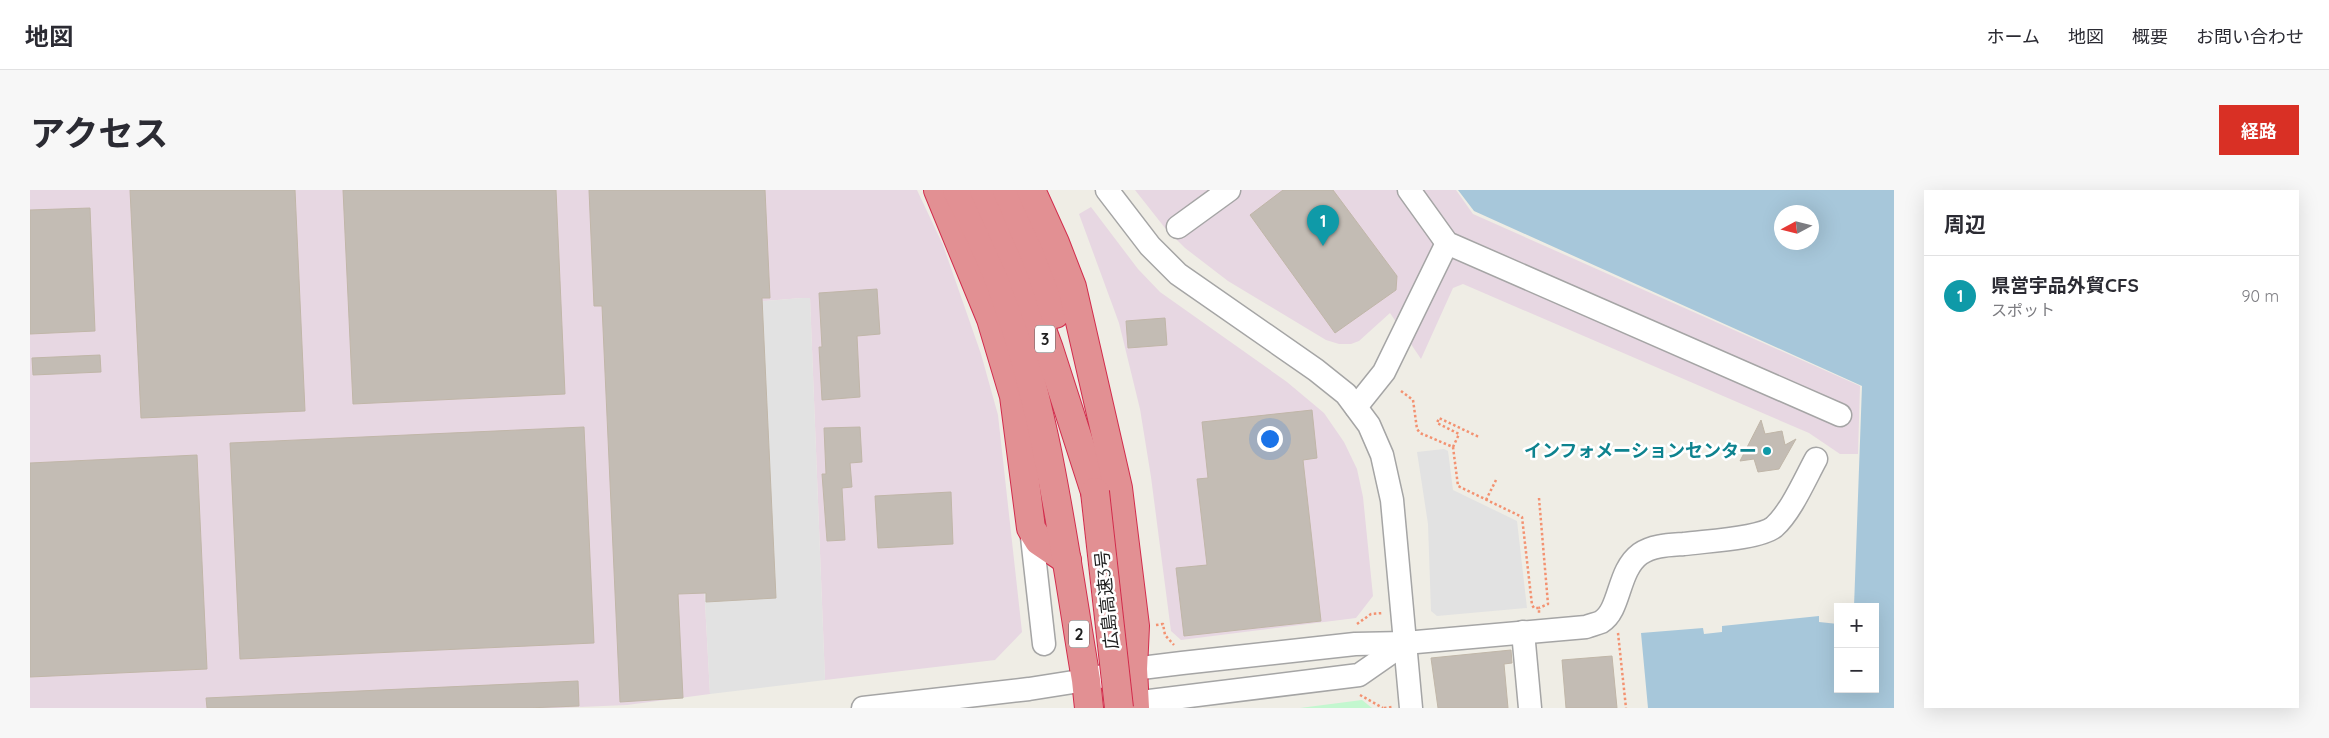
<!DOCTYPE html>
<html lang="ja">
<meta charset="utf-8">
<style>
:root{--surface:#fff;--page:#f7f7f7;--text:#2b2b33;--muted:#7c7c81;--line:#e1e1e2;--accent:#d93025}
body{margin:0;font-family:Quicksand,"Noto Sans JP",sans-serif;background:var(--page);color:var(--text)}
.controls{position:absolute;right:15px;bottom:15px;display:grid;overflow:hidden;border-radius:0px;box-shadow:0 5px 20px #0002}
.controls button{width:45px;height:45px;display:grid;place-items:center;padding:0;border:0;border-bottom:1px solid var(--line);background:var(--surface);color:var(--text);font:25px sans-serif}
.compass{position:absolute;left:1744px;top:15px;width:45px;height:45px;border-radius:50%;background:var(--surface);box-shadow:0 5px 20px #0002;rotate:263deg}
.you{position:absolute;left:1239px;top:248px;width:18px;height:18px;margin:-12px;border:4px solid #fff;border-radius:50%;background:#1a73e8;box-shadow:0 0 0 8px #1a73e833}
.badge{display:grid;place-items:center;width:32px;height:32px;border-radius:50%;background:var(--accent);color:#fff;font-size:16px;font-weight:700}
.pin{position:absolute;translate:-50% -41px;filter:drop-shadow(0 1px 2px #0008)}
.pin::after{content:'';position:absolute;top:26px;width:18px;height:15px;background:inherit;clip-path:polygon(0 0,100% 0,50% 100%)}
.list{margin:0;padding:0;list-style:none}
h2{display:flex;justify-content:space-between;align-items:center;height:65px;margin:0;padding:0 20px;font-size:21px}
h2 small{font-size:16px;font-weight:400;color:var(--muted)}
.list li{display:grid;grid-template-columns:32px 1fr auto;gap:15px;align-items:center;box-sizing:border-box;height:80px;padding:0 20px;border-top:1px solid var(--line)}
.list b{display:block;font-size:19px;white-space:nowrap}
.list p{margin:0;font-size:16px;white-space:nowrap;color:var(--muted)}
.list em{font-size:16px;font-style:normal;color:var(--muted)}
.map{position:relative;flex:none;width:1864px;height:518px;overflow:hidden;border-radius:0px}
header{display:flex;align-items:center;gap:30px;box-sizing:border-box;height:70px;padding:0 25px;background:var(--surface);border-bottom:1px solid var(--line)}
header strong{font-size:24px}
nav{display:flex;gap:28px;margin-inline-start:auto;font-size:18px}
.intro{display:flex;align-items:center;justify-content:space-between;box-sizing:border-box;height:120px;padding:0 30px}
h1{margin:0;font-size:35px}
.button{padding:12px 22px;border-radius:0px;background:var(--accent);color:#fff;font-size:18px;font-weight:700}
main{display:flex;gap:30px;padding:0 30px}
aside{flex:1;background:var(--surface);border-radius:0px;box-shadow:0 5px 20px #0002}
.map>svg:first-child{display:block}
.industrial{fill:#e7d7e2}
.park{fill:#c3f7cf}
.parking{fill:#e2e2e2}
.water{fill:#a7c7da;fill-rule:evenodd}
.building{fill:#c3bcb4;stroke:#c0b6a8}
.lines{fill:none;stroke-linecap:round;stroke-linejoin:round}
.minor-casing{stroke:#a5a5a5;stroke-width:25}
.highway-casing{stroke:#d22c4c;stroke-width:30}
.path{stroke:#f39271;stroke-width:2.5;stroke-dasharray:2.5 2.5;stroke-linecap:butt}
.minor{stroke:#fff;stroke-width:22}
.highway{stroke:#e29093;stroke-width:28}
.highway-bridge-casing{stroke:#d22c4c;stroke-width:30;stroke-linecap:butt}
.highway-bridge{stroke:#e29093;stroke-width:28}
.culture-dot{fill:#0f9aa8;stroke:#fff;stroke-width:2}
.labels{text-anchor:middle;stroke-width:5;stroke-linejoin:round;paint-order:stroke}
.shield{fill:#fff;stroke:#626262;stroke-width:1}
.shield-label{font-size:16px;font-weight:bold;fill:#1e1e1e}
.culture-label{font-size:18px;font-weight:bold;fill:#0d838f;stroke:#fff;text-anchor:end}
.street-label{font-size:18px;fill:#1e1e1e;stroke:#fff}
</style>
<header>
<strong>地図</strong>
<nav><a>ホーム</a><a>地図</a><a>概要</a><a>お問い合わせ</a></nav>
</header>
<div class="intro"><h1>アクセス</h1><a class="button">経路</a></div>
<main>
<div class="map">
<svg width="1864" height="518" viewBox="0 0 1864 518">
<rect width="100%" height="100%" fill="#efede5"/>
<g class="industrial">
<path d="M 0,0 L 887,0 L 913,55 L 951,164 L 968,225 L 992,442 L 965,470 L 795,490 L 780,108 L 772,108 L 659,117 L 680,504 L 597,515 L 526,518 L 0,518 Z"/>
<path d="M 1105,0 L 1426,0 L 1443,24 L 1830,196 L 1828,264 L 1810,264 L 1779,243 L 1433,94 L 1423,98 L 1391,169 L 1360,123 L 1329,151 L 1321,154 L 1309,154 L 1296,150 L 1198,91 L 1155,58 L 1135,38 Z"/>
<path d="M 1061,17 L 1108,79 L 1130,102 L 1257,192 L 1294,223 L 1314,252 L 1327,279 L 1333,307 L 1343,406 L 1326,428 L 1151,450 L 1141,441 L 1121,287 L 1110,219 L 1089,133 L 1049,24 Z"/>
</g>
<path class="park" d="M 1332,510 L 1342,518 L 1269,518 L 1270,518 Z"/>
<g class="parking">
<path d="M 772,108 L 780,108 L 795,490 L 680,504 L 659,117 Z"/>
<path d="M 1414,259 L 1418,261 L 1423,300 L 1487,331 L 1497,418 L 1407,426 L 1401,421 L 1398,334 L 1387,262 Z"/>
</g>
<path class="water" d="M 1428,0 L 1864,0 L 1864,518 L 1618,518 L 1611,443 L 1673,438 L 1674,444 L 1692,442 L 1692,436 L 1789,426 L 1789,432 L 1808,434 L 1808,499 L 1845,499 L 1845,417 L 1824,417 L 1832,196 L 1444,21 ZM 1752,22 L 1782,22 L 1782,52 L 1752,52 Z"/>
<g class="building">
<path d="M 100,0 L 265,0 L 275,221 L 111,228 Z"/>
<path d="M 313,0 L 526,0 L 535,204 L 323,214 Z"/>
<path d="M 559,0 L 735,0 L 740,108 L 732,108 L 746,408 L 676,412 L 676,403 L 648,404 L 653,508 L 590,512 L 572,116 L 564,116 Z"/>
<path d="M 1253,0 L 1303,0 L 1367,86 L 1366,100 L 1305,143 L 1220,25 Z"/>
<path d="M 60,18 L 65,141 L 0,144 L 0,20 Z"/>
<path d="M 847,99 L 850,144 L 827,146 L 830,207 L 792,210 L 789,157 L 792,157 L 789,103 Z"/>
<path d="M 1135,128 L 1137,155 L 1098,158 L 1096,131 Z"/>
<path d="M 70,165 L 71,182 L 3,185 L 2,168 Z"/>
<path d="M 1282,220 L 1287,268 L 1273,270 L 1291,431 L 1154,446 L 1146,378 L 1177,375 L 1167,289 L 1178,288 L 1172,232 Z"/>
<path d="M 1731,230 L 1735,244 L 1752,241 L 1755,255 L 1766,249 L 1749,279 L 1728,282 L 1724,269 L 1710,271 Z"/>
<path d="M 554,237 L 564,453 L 210,469 L 200,253 Z"/>
<path d="M 830,237 L 832,272 L 820,273 L 822,297 L 812,298 L 815,350 L 797,351 L 792,284 L 796,284 L 794,238 Z"/>
<path d="M 167,265 L 177,479 L 0,487 L 0,273 Z"/>
<path d="M 921,302 L 923,354 L 848,358 L 845,306 Z"/>
<path d="M 1481,460 L 1482,473 L 1474,474 L 1478,518 L 1408,518 L 1401,468 Z"/>
<path d="M 1582,466 L 1587,518 L 1536,518 L 1532,470 Z"/>
<path d="M 548,491 L 549,516 L 496,518 L 177,518 L 176,508 Z"/>
</g>
<g class="lines">
<defs>
<g id="minor">
<path d="M 1077,0 L 1120,56 L 1148,84 L 1286,180 L 1316,204 L 1339,235 L 1352,265 L 1362,310 L 1381,518"/>
<path d="M 1379,0 L 1417,53 L 1810,225"/>
<path d="M 1148,37 L 1199,0"/>
<path d="M 1326,217 L 1354,182 L 1417,53"/>
<path d="M 1001,338 L 1014,454"/>
<path d="M 1493,442 L 1500,518"/>
<path d="M 1087,515 L 1329,485 L 1375,453"/>
<path d="M 833,518 L 999,499 L 1056,490 L 1103,479 L 1152,473 L 1325,454 L 1375,453 L 1556,437 C 1561,435 1566,434 1571,432 C 1591,420 1587,381 1610,364 C 1623,355 1640,355 1654,354 C 1675,351 1729,349 1744,337 C 1761,322 1775,289 1786,269"/>
</g>
<g id="highway">
<path d="M 908,0 L 961,129 L 984,206 L 1001,338 L 1009,351 L 1037,370"/>
<path d="M 927,0 C 940,27 955,54 966,82 C 1017,212 1033,353 1056,490 L 1059,518"/>
<path d="M 954,0 L 990,80 L 1019,159 L 1065,302"/>
<path d="M 977,0 L 1011,80 L 1025,124"/>
<path d="M 1001,0 L 1025,53 L 1042,97 L 1088,298 L 1105,436 L 1103,479 L 1105,518"/>
</g>
</defs>
<use href="#minor" class="minor-casing"/>
<use href="#highway" class="highway-casing"/>
<g class="path">
<path d="M 1371,201 L 1383,210 L 1387,239 L 1390,243 L 1423,257 L 1428,296 L 1492,327 L 1502,415 L 1504,418 L 1509,418 L 1509,423"/>
<path d="M 1423,257 L 1429,244 L 1407,233 L 1409,228 L 1449,247"/>
<path d="M 1509,308 L 1518,414 L 1509,418"/>
<path d="M 1456,310 L 1466,290"/>
<path d="M 1327,434 L 1341,424 L 1353,423"/>
<path d="M 1126,435 L 1133,434 L 1135,445 L 1144,455"/>
<path d="M 1588,443 L 1596,518"/>
<path d="M 1330,505 L 1353,518"/>
<path d="M 1354,518 L 1362,517"/>
</g>
<use href="#minor" class="minor"/>
<use href="#highway" class="highway"/>
<defs>
<path id="highway-bridge" d="M 1065,302 L 1089,518"/>
</defs>
<use href="#highway-bridge" class="highway-bridge-casing"/>
<use href="#highway-bridge" class="highway-bridge"/>
</g>
<circle class="culture-dot" cx="1737" cy="261" r="5"/>
<g class="labels">
<g class="shield">
<rect x="1005" y="135.5" width="20" height="27" rx="4"/>
<rect x="1039" y="430.5" width="20" height="27" rx="4"/>
</g>
<g class="shield-label">
<text x="1015" y="155">3</text>
<text x="1049" y="450">2</text>
</g>
<g class="culture-label">
<text x="1727" y="267">インフォメーションセンター</text>
</g>
<g class="street-label">
<text transform="translate(1077 410) rotate(-96)" y="6">広島高速3号</text>
</g>
</g>
</svg>
<div class="controls">
<button>+</button>
<button>−</button>
</div>
<svg class="compass" viewBox="-18 -18 36 36"><path d="M0-13l5 13h-10z" fill="#e53935"/><path d="M0 13l5-13h-10z" fill="#7c7c81"/></svg>
<div class="you"></div>
<div class="pin badge" style="left:1293px;top:56px;background:#0f9aa8">1</div>
</div>
<aside>
<h2>周辺<small></small></h2>
<ul class="list">
<li><span class="badge" style="background:#0f9aa8">1</span><div><b>県営宇品外貿CFS</b><p>スポット</p></div><em>90 m</em></li>
</ul>
</aside>
</main>
